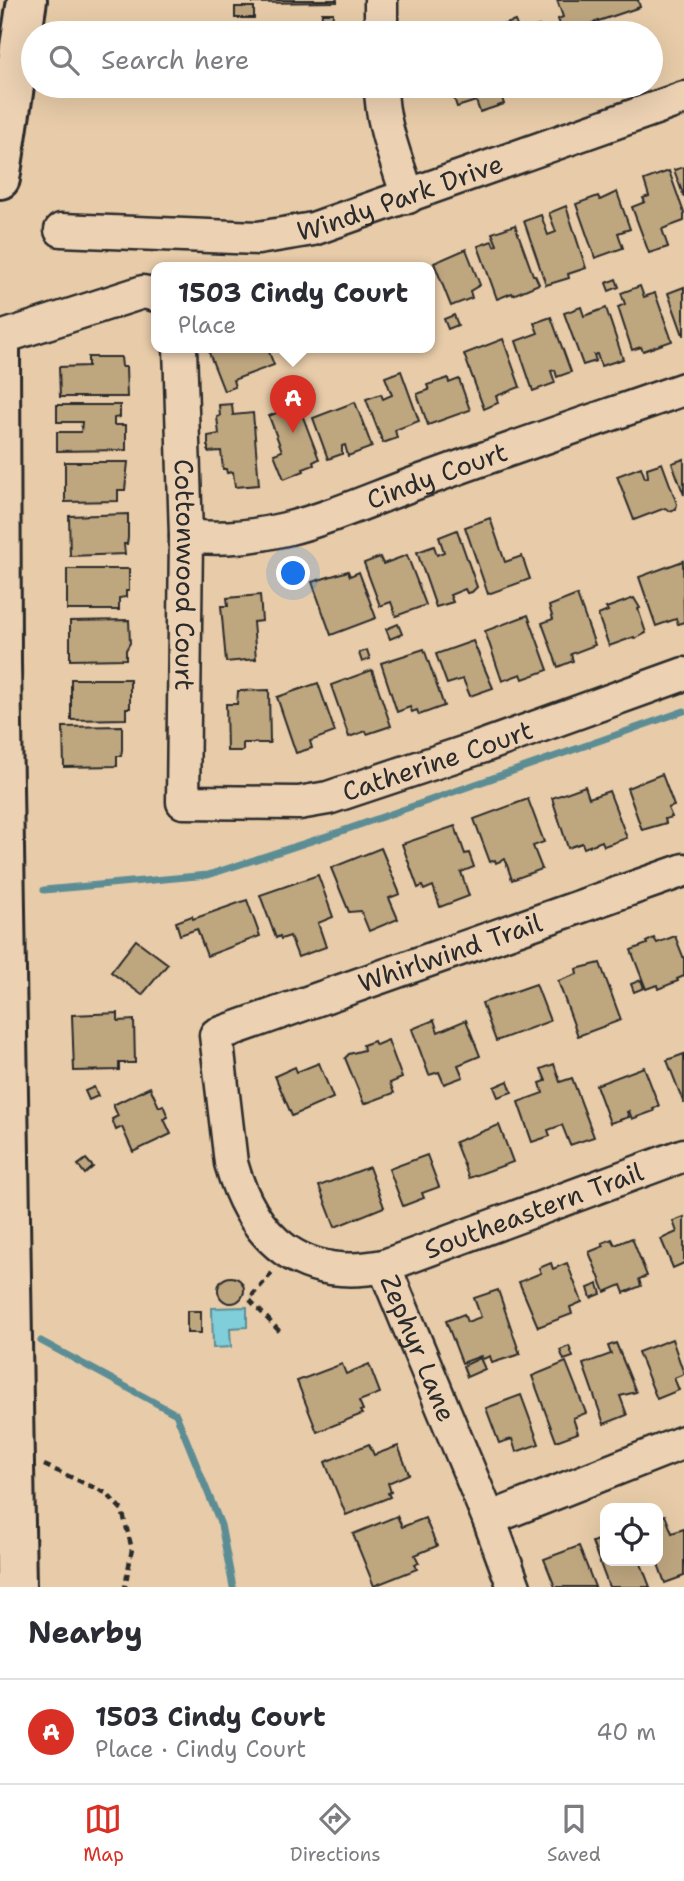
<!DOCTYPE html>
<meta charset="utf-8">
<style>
:root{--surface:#fff;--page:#f2f2f3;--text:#2b2b33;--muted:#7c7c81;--line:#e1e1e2;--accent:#d93025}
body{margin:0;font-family:"Shantell Sans",sans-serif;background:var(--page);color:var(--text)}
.controls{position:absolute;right:21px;bottom:21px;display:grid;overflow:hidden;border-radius:14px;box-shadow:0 7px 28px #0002}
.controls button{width:63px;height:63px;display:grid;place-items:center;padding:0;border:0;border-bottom:2px solid var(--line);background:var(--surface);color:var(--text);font:35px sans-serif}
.you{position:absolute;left:294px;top:574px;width:24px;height:24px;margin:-18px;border:5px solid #fff;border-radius:50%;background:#1a73e8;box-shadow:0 0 0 10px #1a73e833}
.badge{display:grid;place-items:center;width:46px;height:46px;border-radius:50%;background:var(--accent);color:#fff;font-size:23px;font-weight:700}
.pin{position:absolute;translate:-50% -58px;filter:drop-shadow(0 2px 4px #0008)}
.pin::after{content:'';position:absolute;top:37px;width:24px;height:21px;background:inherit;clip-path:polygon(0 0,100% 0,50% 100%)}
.popup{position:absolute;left:151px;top:262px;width:284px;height:91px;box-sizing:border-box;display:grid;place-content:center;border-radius:14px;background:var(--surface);filter:drop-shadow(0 2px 5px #0005);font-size:23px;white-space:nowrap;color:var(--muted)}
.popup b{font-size:26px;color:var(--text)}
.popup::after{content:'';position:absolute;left:50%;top:100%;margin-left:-14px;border:14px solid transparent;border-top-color:var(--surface)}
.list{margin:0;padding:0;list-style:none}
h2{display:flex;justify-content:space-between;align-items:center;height:91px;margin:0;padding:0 28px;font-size:30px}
h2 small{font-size:23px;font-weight:400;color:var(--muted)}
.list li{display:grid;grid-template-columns:46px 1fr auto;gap:21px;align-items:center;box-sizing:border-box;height:105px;padding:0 28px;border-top:2px solid var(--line)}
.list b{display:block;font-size:26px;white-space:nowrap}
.list p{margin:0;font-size:23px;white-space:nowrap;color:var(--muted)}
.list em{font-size:23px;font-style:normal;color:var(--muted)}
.icon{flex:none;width:38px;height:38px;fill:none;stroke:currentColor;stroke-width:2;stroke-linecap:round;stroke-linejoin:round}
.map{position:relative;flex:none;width:684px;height:1587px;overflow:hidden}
.search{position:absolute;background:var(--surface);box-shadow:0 7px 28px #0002;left:21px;right:21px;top:21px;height:77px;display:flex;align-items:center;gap:18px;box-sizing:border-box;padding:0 24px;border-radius:38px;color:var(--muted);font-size:26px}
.sheet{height:196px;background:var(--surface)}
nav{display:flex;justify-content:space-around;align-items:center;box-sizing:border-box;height:98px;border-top:2px solid var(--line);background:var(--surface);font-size:19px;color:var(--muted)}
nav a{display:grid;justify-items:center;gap:4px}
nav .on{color:var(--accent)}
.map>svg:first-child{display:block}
.water{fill:#7fceda;stroke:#5d8d94;stroke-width:2}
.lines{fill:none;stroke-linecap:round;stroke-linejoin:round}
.stream{stroke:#5d8d94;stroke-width:7}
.building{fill:#bea67f;stroke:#2b2b2b;stroke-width:2}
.minor-casing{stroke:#2b2b2b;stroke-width:37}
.major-casing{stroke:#2b2b2b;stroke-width:44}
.path{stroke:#2b2b2b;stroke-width:4.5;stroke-dasharray:7 5;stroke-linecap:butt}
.minor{stroke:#ecd1b3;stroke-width:32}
.major{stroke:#ecd1b3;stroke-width:38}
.labels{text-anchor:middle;stroke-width:5;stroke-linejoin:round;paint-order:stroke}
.street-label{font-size:26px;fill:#2b2b2b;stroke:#ecd1b3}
</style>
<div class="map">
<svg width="684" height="1587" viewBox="0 0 684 1587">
<rect width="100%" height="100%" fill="#e8cca9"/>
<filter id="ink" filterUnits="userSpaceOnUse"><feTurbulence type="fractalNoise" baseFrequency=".0143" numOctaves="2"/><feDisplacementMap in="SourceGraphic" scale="14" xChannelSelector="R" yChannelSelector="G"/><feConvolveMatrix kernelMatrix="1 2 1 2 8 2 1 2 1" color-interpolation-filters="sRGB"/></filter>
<g filter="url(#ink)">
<path class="water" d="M 247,1307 L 247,1327 L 230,1328 L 231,1347 L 213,1348 L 212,1308 Z"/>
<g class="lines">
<g class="stream">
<path d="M 44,890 L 208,875 L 345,830 L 684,711"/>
<path d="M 41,1341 L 176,1414 L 221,1525 L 233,1587"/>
</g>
</g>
<g class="building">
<path d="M 253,0 L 337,0 L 337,2 L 253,3 Z"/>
<path d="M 557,0 L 638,0 L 640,7 L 563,33 L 558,19 L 563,17 Z"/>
<rect x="235" y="7" width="19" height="11"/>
<path d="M 322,13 L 333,13 L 332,25 L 321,24 Z"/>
<path d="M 515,21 L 519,31 L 539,26 L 542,33 L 498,33 L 496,27 Z"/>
<path d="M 450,86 L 498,86 L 504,104 L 480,112 L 476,101 L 457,107 Z"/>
<path d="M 517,86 L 558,86 L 536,93 L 534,87 L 524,90 L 523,88 L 518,90 Z"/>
<path d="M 684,167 L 684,197 L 674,170 Z"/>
<path d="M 669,171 L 684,213 L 684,221 L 662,229 L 668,247 L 649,253 L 632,207 L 645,202 L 643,198 L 649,196 L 644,180 Z"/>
<path d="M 617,192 L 630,229 L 618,233 L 623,248 L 595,258 L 576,204 L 598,196 L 600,200 Z"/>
<path d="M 566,206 L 586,268 L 568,274 L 569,278 L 546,285 L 524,221 L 541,215 L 548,235 L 556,232 L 549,213 Z"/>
<path d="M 515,225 L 533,275 L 535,275 L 539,284 L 513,295 L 512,293 L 497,299 L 478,246 L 492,241 L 494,246 L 497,245 L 492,233 Z"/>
<path d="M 466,249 L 480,285 L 470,291 L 472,298 L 451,306 L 434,263 Z"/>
<path d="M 616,279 L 619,287 L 609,291 L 606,283 Z"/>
<path d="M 640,286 L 644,297 L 655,293 L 672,341 L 643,351 L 641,347 L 632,350 L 618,307 L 625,304 L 621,293 Z"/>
<path d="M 684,287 L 684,335 L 683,335 L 668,293 Z"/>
<path d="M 581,307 L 584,316 L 606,308 L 623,359 L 601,366 L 597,354 L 594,355 L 596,361 L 583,365 L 564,313 Z"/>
<path d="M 454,315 L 458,325 L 448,329 L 444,319 Z"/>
<path d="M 551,317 L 571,372 L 557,377 L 555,370 L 551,371 L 555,383 L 533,391 L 516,341 L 538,333 L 534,323 Z"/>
<path d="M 503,339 L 520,387 L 496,396 L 498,403 L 484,409 L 464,354 Z"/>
<path d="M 216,347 L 267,347 L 274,365 L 233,380 L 235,387 L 224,391 L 208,350 Z"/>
<path d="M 88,357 L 121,357 L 122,367 L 126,367 L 127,397 L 60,397 L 59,367 L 88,366 Z"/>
<path d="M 401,371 L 419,421 L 395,430 L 397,438 L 383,443 L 366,399 L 381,394 L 383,399 L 392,395 L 385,377 Z"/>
<path d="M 448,378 L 449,383 L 459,379 L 470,410 L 428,425 L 417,394 L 429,390 L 427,385 Z"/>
<path d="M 355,402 L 372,447 L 348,456 L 345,445 L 342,446 L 342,454 L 328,459 L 313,418 Z"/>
<path d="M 232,404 L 233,415 L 253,413 L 259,485 L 235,487 L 233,472 L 227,473 L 226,469 L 223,469 L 221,451 L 208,452 L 208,436 L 219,434 L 217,417 L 220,416 L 219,405 Z"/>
<path d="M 298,404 L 319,459 L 313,462 L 314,465 L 303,469 L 304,471 L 284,479 L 274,454 L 282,451 L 269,416 Z"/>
<path d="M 57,405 L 120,405 L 120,417 L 114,418 L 114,425 L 126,425 L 126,450 L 57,451 L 57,432 L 81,432 L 82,422 L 57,422 Z"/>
<path d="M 684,459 L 684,495 L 672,463 Z"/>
<path d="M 65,462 L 128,462 L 125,490 L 118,490 L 118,501 L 65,502 Z"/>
<path d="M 662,463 L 677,504 L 676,509 L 670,511 L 665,508 L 634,520 L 617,476 L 641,467 L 645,478 L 648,477 L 647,468 Z"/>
<path d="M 128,514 L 128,538 L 127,544 L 124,544 L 125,554 L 70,556 L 69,516 Z"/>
<path d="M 490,518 L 505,562 L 522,556 L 530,579 L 488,594 L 465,527 Z"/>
<path d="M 457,530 L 477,587 L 472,592 L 467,593 L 465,589 L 450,595 L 453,602 L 436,607 L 417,552 L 434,546 L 437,555 L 444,552 L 439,537 Z"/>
<path d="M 407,555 L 426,605 L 396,616 L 391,602 L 380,606 L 364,563 L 380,557 L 383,564 Z"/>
<path d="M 683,561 L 684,622 L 678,624 L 676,619 L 656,626 L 639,577 Z"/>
<path d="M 67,569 L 129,569 L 129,591 L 126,591 L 126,597 L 119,598 L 119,610 L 67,610 Z"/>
<path d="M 348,571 L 350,576 L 359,572 L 376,618 L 331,635 L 312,582 Z"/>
<path d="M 260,595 L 262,621 L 253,622 L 256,659 L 226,662 L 221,606 L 228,606 L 227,598 Z"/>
<path d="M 577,595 L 595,645 L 571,654 L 573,661 L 558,667 L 542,623 L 553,619 L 549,606 Z"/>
<path d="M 634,598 L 640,608 L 638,609 L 646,633 L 635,639 L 634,637 L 609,646 L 598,615 L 608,611 L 606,608 Z"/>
<path d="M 528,615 L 548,670 L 523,679 L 521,674 L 502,681 L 485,631 Z"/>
<path d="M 129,620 L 130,643 L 126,650 L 126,659 L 70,660 L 70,621 Z"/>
<path d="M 398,624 L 402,634 L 390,639 L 386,629 Z"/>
<path d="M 473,641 L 493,688 L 470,696 L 463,679 L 447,684 L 436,654 Z"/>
<path d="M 424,649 L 444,706 L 419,715 L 417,710 L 412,712 L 410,707 L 397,712 L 381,663 Z"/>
<path d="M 367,650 L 370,659 L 362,662 L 359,653 Z"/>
<path d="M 372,670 L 391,726 L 367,734 L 366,731 L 349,737 L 331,685 Z"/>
<path d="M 71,679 L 130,679 L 130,708 L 126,708 L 126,719 L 71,720 Z"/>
<path d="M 318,683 L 335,732 L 310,741 L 312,748 L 296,753 L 277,697 Z"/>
<path d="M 269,690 L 270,743 L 243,743 L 243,751 L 227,751 L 226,704 L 237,704 L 238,691 Z"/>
<path d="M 122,726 L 122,750 L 121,756 L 117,756 L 117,766 L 64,767 L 63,727 Z"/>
<path d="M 662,774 L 674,806 L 668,808 L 672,817 L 665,819 L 666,823 L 642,830 L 627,788 Z"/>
<path d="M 585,786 L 589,798 L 609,791 L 627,838 L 604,846 L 602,841 L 584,848 L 582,843 L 568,848 L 552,798 Z"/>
<path d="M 528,799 L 544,842 L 533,846 L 542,869 L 512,880 L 505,859 L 496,863 L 495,860 L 490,862 L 474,819 Z"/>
<path d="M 455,826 L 465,854 L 469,853 L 474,867 L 461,872 L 469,896 L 440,907 L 433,886 L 424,890 L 422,886 L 418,888 L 402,844 Z"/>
<path d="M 381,848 L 400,894 L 389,898 L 398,919 L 369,931 L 361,911 L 349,912 L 331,868 Z"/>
<path d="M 318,875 L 333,917 L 318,923 L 326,947 L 298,957 L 290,936 L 281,939 L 280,936 L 276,938 L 260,895 Z"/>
<path d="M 247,900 L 260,936 L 207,956 L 197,929 L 180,935 L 176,922 L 192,916 L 193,919 Z"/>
<path d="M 675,936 L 684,959 L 684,976 L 677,979 L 678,981 L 658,989 L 657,985 L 646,989 L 631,950 L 647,944 L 646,942 L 654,938 L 657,943 Z"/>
<path d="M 136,940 L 168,964 L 142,995 L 111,972 Z"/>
<path d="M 600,963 L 621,1020 L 578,1036 L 558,981 L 577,974 L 576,969 Z"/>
<path d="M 641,980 L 644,988 L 634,992 L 631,984 Z"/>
<path d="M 536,984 L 550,1021 L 496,1041 L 482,1003 Z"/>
<path d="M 118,1013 L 118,1021 L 134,1020 L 135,1063 L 119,1063 L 119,1070 L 74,1071 L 72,1015 Z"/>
<path d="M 434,1020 L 438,1032 L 466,1020 L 480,1056 L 458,1065 L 463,1077 L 444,1084 L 439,1072 L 429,1075 L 412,1029 Z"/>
<path d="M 388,1040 L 402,1078 L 390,1083 L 394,1093 L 364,1104 L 345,1058 L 349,1054 L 364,1050 L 363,1045 L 374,1041 L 376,1045 Z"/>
<path d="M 684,1054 L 684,1104 L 667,1060 Z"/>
<path d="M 319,1063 L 333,1098 L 292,1116 L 275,1076 L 295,1067 L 297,1072 Z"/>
<path d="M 554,1064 L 560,1082 L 572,1078 L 594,1137 L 570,1145 L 562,1125 L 548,1130 L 550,1136 L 532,1142 L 518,1102 L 543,1093 L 540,1083 L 546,1081 L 541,1069 Z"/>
<path d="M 644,1067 L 659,1106 L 653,1109 L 654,1111 L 632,1119 L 629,1111 L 627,1112 L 629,1117 L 610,1123 L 596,1085 Z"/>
<path d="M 508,1081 L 512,1092 L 498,1097 L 494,1087 Z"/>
<path d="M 94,1087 L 98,1096 L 89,1100 L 85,1091 Z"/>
<path d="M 150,1087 L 159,1107 L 163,1105 L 168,1117 L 164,1119 L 171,1134 L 133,1152 L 122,1127 L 116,1130 L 112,1119 L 118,1116 L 113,1105 Z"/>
<path d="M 499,1125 L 513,1162 L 469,1178 L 455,1142 Z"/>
<path d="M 427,1155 L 439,1187 L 422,1193 L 424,1198 L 403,1206 L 389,1169 Z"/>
<path d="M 86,1159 L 93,1167 L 85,1174 L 78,1165 Z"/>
<path d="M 369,1167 L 384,1207 L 335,1227 L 319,1186 Z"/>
<path d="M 684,1217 L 684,1263 L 673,1268 L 661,1239 L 677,1232 L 673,1221 Z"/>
<path d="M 632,1238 L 647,1276 L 639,1279 L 641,1286 L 624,1293 L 621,1285 L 605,1292 L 589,1252 L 604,1246 L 602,1243 L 612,1239 L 615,1245 Z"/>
<path d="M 551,1263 L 553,1269 L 567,1263 L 582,1302 L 570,1307 L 572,1314 L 538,1327 L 519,1282 L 541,1273 L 539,1268 Z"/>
<circle cx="231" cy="1290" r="13"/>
<path d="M 598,1284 L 601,1294 L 591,1298 L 588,1288 Z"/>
<path d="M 498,1290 L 520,1354 L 492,1363 L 490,1356 L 483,1359 L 481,1356 L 462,1363 L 446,1321 L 464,1314 L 467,1322 L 481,1317 L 474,1298 Z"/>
<rect x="187" y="1311" width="14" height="22"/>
<path d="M 672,1339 L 684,1374 L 674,1378 L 679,1390 L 657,1399 L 638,1352 Z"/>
<path d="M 616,1343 L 636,1392 L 620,1396 L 627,1415 L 604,1424 L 583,1364 L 611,1354 L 608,1346 Z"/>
<path d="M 569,1346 L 573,1357 L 564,1360 L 560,1350 Z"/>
<path d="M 480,1358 L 485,1369 L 467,1377 L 463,1366 Z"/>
<path d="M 566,1362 L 586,1413 L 573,1418 L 578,1433 L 556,1441 L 532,1376 Z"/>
<path d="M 342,1364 L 346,1374 L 369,1364 L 380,1393 L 359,1401 L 363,1410 L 360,1411 L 362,1414 L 317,1432 L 297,1381 Z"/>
<path d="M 521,1395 L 539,1444 L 516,1452 L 512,1439 L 499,1443 L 486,1408 Z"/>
<path d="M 369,1444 L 374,1455 L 398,1446 L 409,1474 L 388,1483 L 391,1492 L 388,1493 L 390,1497 L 346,1515 L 325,1462 Z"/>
<path d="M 665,1515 L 672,1533 L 684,1529 L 684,1576 L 665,1583 L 657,1561 L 658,1518 Z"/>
<path d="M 397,1516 L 402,1527 L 425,1518 L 437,1546 L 415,1555 L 419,1563 L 415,1564 L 417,1569 L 374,1586 L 353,1534 Z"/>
<path d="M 605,1537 L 605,1561 L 640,1561 L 650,1587 L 609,1587 L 592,1542 Z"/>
<path d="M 579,1546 L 595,1587 L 555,1587 L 544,1559 Z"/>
</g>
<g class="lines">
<defs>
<g id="minor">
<path d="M 381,33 L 381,0"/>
<path d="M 381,86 C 381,124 397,161 408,197"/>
<path id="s1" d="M 61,230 L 258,238 L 313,229 L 684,98"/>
<path d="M 0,338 L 143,292 L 156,295"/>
<path id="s2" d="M 180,347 L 186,536 L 183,802 L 299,803 L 328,798 L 481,747 L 684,674"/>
<path id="s3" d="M 186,536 C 275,547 345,508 427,479 C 512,448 598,419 684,389"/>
<path id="s4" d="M 684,870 L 216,1035 L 231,1163 C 253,1241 302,1282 384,1266 L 684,1155"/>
<path id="s5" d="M 384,1266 L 489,1519 L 514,1587"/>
<path d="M 489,1519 L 684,1442"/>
</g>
<g id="major">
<path d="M 0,179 L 27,0"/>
<path d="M 0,345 L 1,663 L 16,1587"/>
</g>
</defs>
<use href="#minor" class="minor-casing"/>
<use href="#major" class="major-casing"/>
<g class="path">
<path d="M 272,1273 L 249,1299 L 282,1334"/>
<path d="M 44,1465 L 106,1493 L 122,1510 L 132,1549 L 125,1587"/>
</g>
<use href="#minor" class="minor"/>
<use href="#major" class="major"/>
</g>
</g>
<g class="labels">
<g class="street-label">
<text dy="9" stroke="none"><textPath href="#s1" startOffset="345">Windy Park Drive</textPath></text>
<text dy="9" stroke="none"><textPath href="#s3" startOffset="261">Cindy Court</textPath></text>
<text dy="9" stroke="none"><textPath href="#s2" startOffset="228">Cottonwood Court</textPath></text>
<text dy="9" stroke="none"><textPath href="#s2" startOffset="716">Catherine Court</textPath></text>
<text transform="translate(450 953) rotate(-19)" y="9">Whirlwind Trail</text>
<text dy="9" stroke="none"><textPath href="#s4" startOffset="992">Southeastern Trail</textPath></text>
<text dy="9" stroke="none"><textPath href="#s5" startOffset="89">Zephyr Lane</textPath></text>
</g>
</g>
</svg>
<div class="controls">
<button><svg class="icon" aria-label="locate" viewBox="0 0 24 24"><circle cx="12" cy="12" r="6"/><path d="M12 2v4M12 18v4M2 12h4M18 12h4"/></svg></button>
</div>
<div class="you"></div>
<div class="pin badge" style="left:293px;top:433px">A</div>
<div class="popup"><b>1503 Cindy Court</b>Place</div>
<div class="search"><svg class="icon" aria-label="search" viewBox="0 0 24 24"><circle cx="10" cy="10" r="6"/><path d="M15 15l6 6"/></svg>Search here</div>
</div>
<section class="sheet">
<h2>Nearby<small></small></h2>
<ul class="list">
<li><span class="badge">A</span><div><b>1503 Cindy Court</b><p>Place · Cindy Court</p></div><em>40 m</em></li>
</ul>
</section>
<nav>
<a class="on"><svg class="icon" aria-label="map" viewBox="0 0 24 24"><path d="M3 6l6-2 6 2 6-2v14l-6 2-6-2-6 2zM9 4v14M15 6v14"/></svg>Map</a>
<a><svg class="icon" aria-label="directions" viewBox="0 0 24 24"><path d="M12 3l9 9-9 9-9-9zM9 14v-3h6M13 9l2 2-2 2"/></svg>Directions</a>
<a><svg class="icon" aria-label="saved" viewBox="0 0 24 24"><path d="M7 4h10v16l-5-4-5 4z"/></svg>Saved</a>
</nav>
